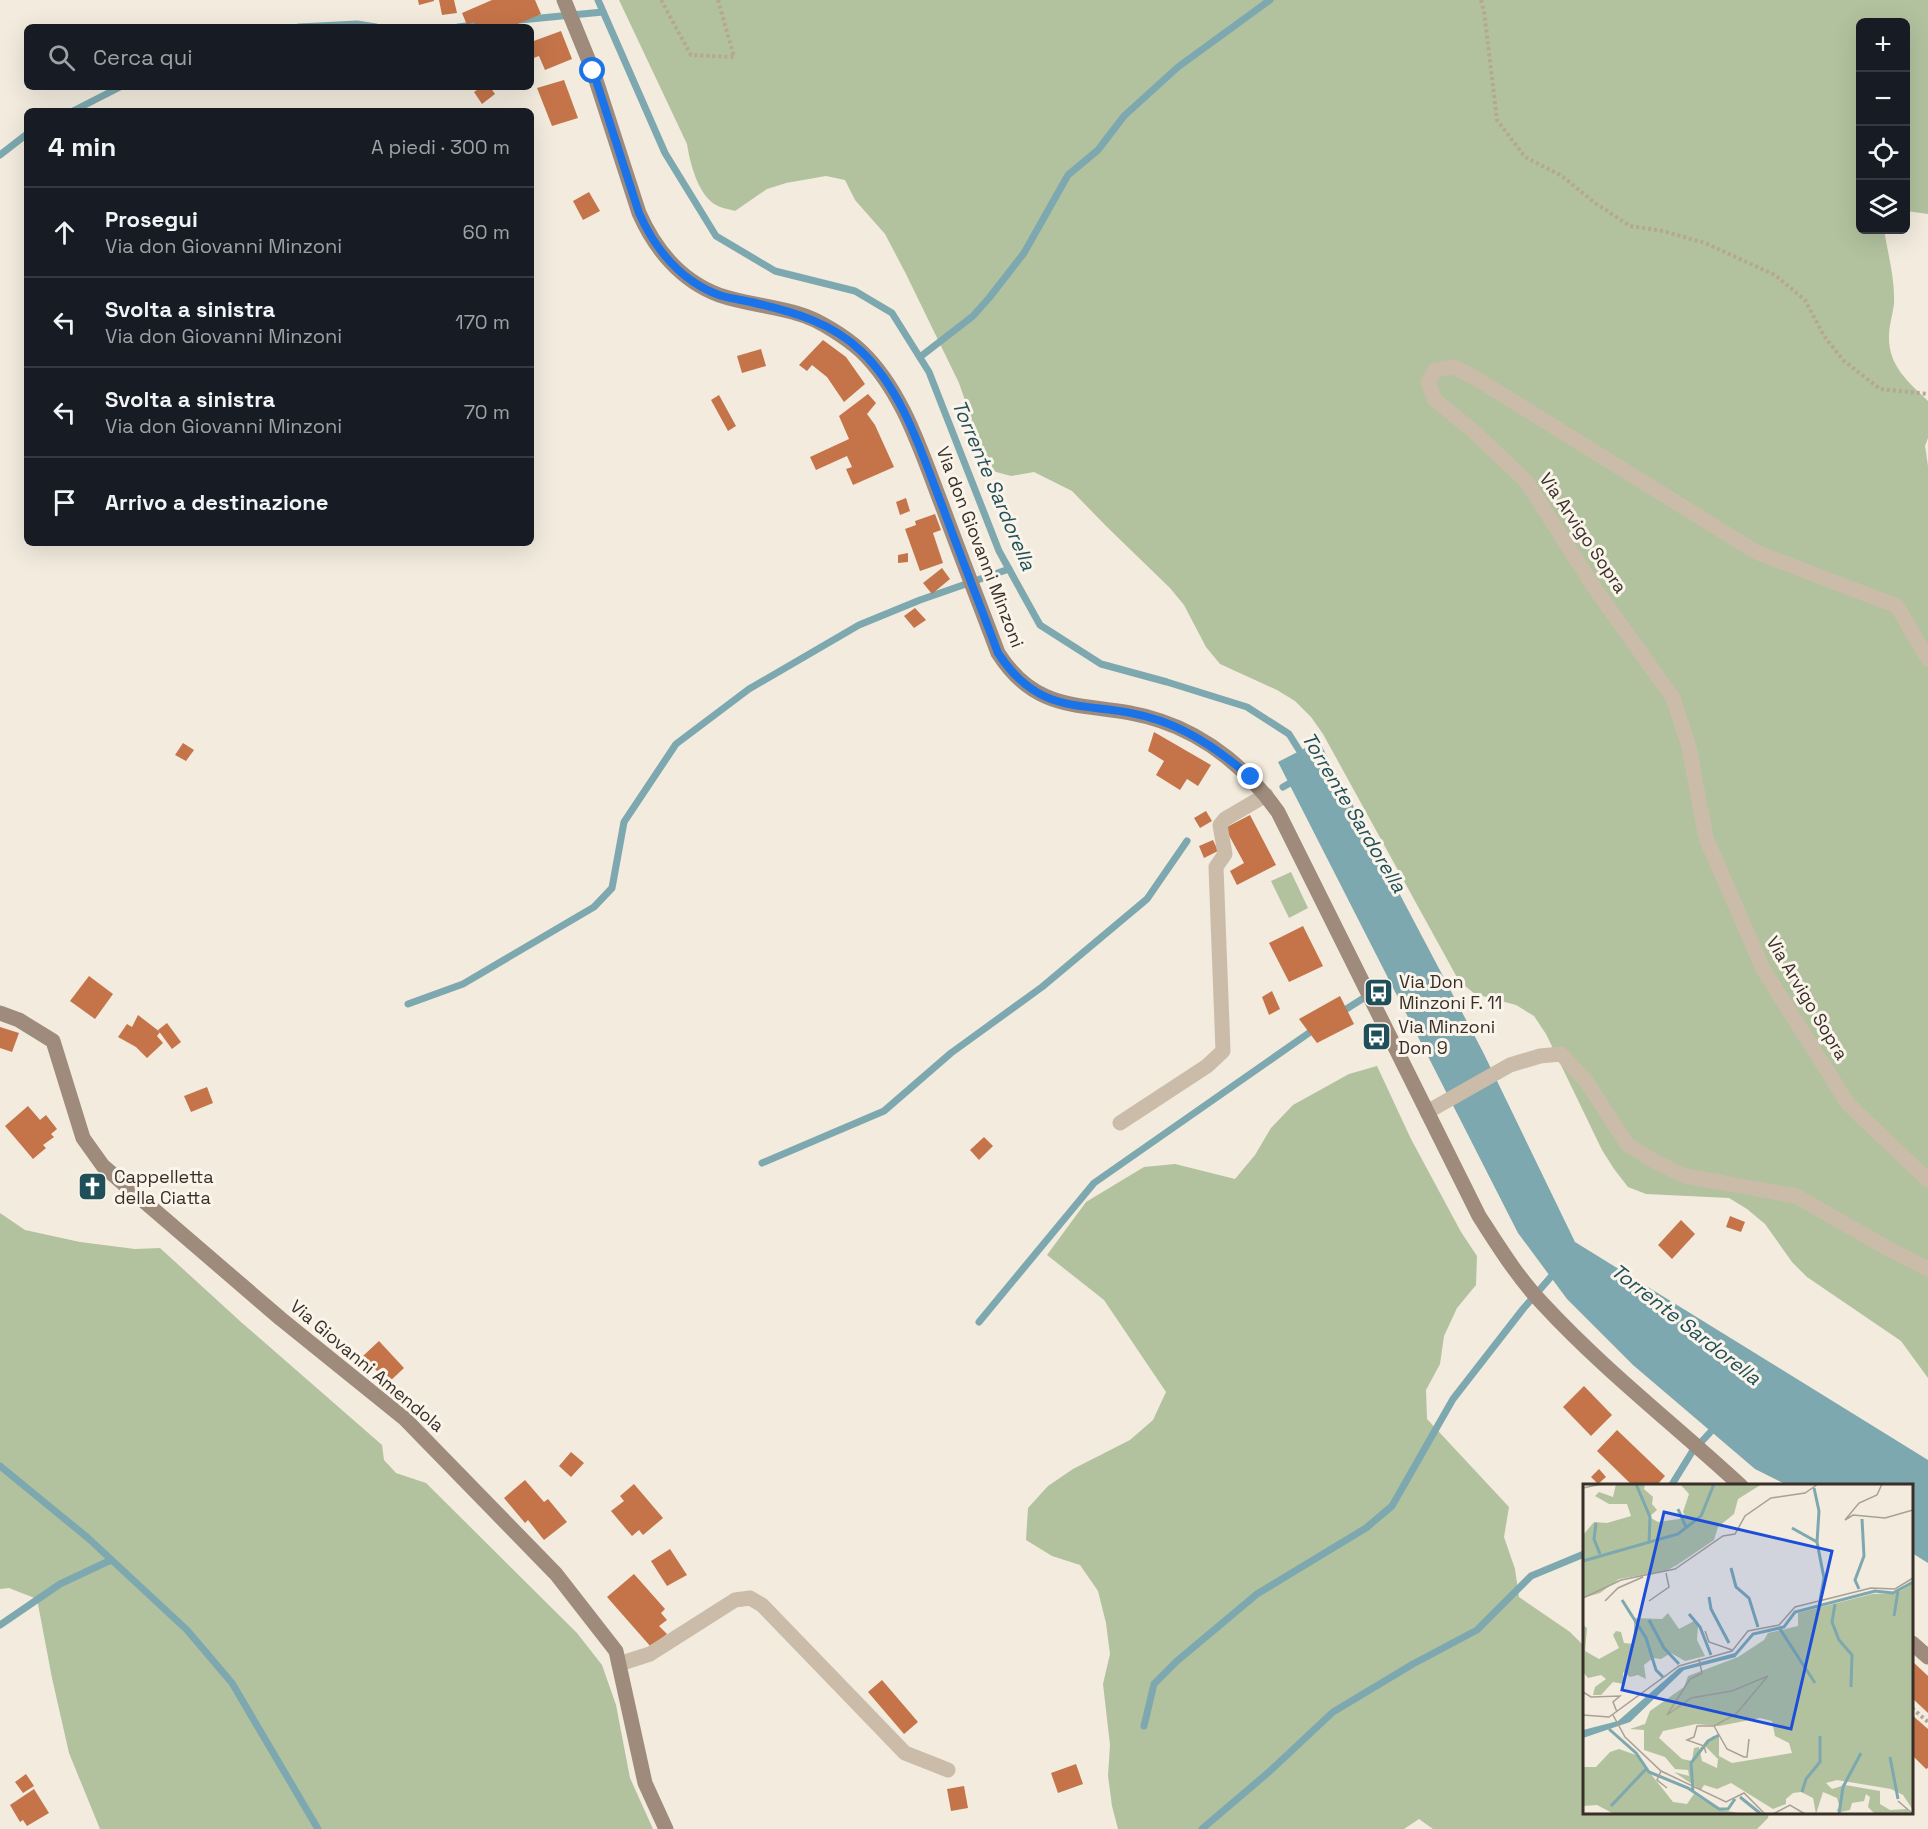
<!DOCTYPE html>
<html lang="it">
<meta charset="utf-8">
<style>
:root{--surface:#171b24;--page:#242831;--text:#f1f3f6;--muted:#9ea1a6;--line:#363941}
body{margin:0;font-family:"Space Grotesk",sans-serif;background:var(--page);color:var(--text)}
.controls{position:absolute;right:18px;top:18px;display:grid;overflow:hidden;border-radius:9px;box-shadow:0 6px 24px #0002}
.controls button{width:54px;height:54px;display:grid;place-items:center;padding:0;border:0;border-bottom:2px solid var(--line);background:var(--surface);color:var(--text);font:30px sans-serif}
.stop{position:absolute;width:18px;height:18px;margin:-14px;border:4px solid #1a73e8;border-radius:50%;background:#fff}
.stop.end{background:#1a73e8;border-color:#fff;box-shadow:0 2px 6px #0008}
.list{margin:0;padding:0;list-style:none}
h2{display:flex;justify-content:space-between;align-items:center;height:78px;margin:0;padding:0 24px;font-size:26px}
h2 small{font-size:20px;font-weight:400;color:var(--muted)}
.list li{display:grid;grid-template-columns:39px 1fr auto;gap:18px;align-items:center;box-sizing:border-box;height:90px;padding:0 24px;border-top:2px solid var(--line)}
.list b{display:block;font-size:22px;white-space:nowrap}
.list p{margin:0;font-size:20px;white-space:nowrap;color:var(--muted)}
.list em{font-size:20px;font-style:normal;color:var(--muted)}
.icon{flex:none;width:33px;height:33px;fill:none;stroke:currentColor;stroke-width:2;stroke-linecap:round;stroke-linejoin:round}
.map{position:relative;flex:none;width:1928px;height:1829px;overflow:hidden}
.search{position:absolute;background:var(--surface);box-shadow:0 6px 24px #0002;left:24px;top:24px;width:510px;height:66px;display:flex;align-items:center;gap:15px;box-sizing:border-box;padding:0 21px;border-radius:9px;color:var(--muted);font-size:22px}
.panel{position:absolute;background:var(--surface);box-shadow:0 6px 24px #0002;left:24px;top:108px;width:510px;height:438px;border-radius:9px}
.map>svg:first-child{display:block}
.green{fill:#b2c29e}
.water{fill:#7da8af}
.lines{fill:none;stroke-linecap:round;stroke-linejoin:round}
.stream{stroke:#7da8af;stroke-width:7}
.building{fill:#c57449}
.path{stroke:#b6a694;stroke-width:4;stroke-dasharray:3 3;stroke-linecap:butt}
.street{stroke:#cbbcaa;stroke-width:15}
.secondary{stroke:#9e8b7b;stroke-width:15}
.route{stroke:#1a73e8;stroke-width:8}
.labels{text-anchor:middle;stroke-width:6;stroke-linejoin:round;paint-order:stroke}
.street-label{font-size:18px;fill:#382f29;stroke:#faf4ea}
.poi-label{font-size:18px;fill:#382f29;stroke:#faf4ea;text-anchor:start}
.water-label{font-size:20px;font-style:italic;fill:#1f4f59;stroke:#faf4ea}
.inset-river{fill:none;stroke:#7da8af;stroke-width:3}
.inset-road{fill:none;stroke:#a8a096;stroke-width:1.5}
.view{fill:#1d4ed8;fill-opacity:0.15;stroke:#1d4ed8;stroke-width:3}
.inset-edge{fill:none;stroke:#382f29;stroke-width:3}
</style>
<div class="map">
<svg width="1928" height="1829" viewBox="0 0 1928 1829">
<rect width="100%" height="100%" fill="#f2ebde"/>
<g class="green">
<path d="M 619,0 L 1928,0 L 1928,214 L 1906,211 L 1906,22 L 1860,22 L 1860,230 L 1884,230 C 1888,254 1895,279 1894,303 C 1893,314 1889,325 1889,336 C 1888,365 1908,382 1928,401 L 1928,438 L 1925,446 L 1928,466 L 1928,1378 L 1901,1341 L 1807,1277 L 1792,1262 L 1765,1224 L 1747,1209 L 1729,1198 L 1646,1194 L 1628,1187 L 1614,1169 L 1602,1150 L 1546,1034 L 1534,1016 L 1516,1005 L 1475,994 L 1459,981 L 1323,734 L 1311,717 L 1295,701 L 1277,690 L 1220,664 L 1206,647 L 1184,605 L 1170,588 L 1107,527 L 1072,491 L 1034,472 L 1011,476 L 989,470 L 959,383 L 906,274 L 885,234 L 855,200 L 845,180 L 826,176 L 786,183 L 767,189 L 735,211 C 729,209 721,208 716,205 C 698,195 690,163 687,144 Z"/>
<path d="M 1291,872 L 1308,908 L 1289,918 L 1271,881 Z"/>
<path d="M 1377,1066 L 1411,1139 L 1461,1232 L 1477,1256 L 1476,1285 L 1457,1308 L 1444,1336 L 1440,1364 L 1426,1390 L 1427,1419 L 1509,1507 L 1504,1537 L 1515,1569 L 1519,1597 L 1570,1632 L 1584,1646 L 1584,1812 L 1769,1813 L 1768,1818 L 1757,1829 L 1433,1829 L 1419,1819 L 1404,1829 L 1118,1829 L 1112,1806 L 1108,1776 L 1110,1745 L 1103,1684 L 1110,1654 L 1106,1623 L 1098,1591 L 1080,1565 L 1052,1556 L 1026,1540 L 1028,1508 L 1048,1486 L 1073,1469 L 1130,1440 L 1153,1420 L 1166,1392 L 1104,1300 L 1047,1255 L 1086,1202 L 1144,1167 L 1175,1164 L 1235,1179 L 1255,1155 L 1271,1128 L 1293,1105 L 1349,1074 Z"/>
<path d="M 0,1213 L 25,1230 L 80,1242 L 135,1249 L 160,1248 L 241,1322 L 382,1445 L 384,1460 L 396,1473 L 426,1483 L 577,1633 L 602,1665 L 616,1705 L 630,1778 L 653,1829 L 100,1829 L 69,1753 L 52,1678 L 37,1599 L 9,1588 L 0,1589 Z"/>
</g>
<path class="water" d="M 1319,741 L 1483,1052 L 1575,1242 L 1928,1460 L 1928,1563 L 1912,1553 L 1912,1486 L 1787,1485 L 1755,1469 L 1633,1365 L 1567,1299 L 1518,1233 L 1278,762 Z"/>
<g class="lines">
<g class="stream">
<path d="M 598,0 L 665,153 L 716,236 L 775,271 L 855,291 L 892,313 L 929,372 L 999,551 L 1040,625 L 1101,664 L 1167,682 L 1247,707 L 1289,734 L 1304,758"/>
<path d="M 520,20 L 603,12"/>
<path d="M 299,27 L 357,24 L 376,27"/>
<path d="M 458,27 L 482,24"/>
<path d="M 73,111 L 120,87"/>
<path d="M 0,155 L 27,134"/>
<path d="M 920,357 L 973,316 L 989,298 L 1024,253 L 1068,175 L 1098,150 L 1124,116 L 1178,67 L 1270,0"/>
<path d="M 1283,787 L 1297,779"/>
<path d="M 408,1004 L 463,984 L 594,907 L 612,888 L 624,822 L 676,744 L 749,689 L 859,625 L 920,600 L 1009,569"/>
<path d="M 1340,1013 L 1397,977"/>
<path d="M 762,1163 L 884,1111 L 951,1053 L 1042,987 L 1147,899 L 1187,841"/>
<path d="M 979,1322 L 1094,1183 L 1316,1028"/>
<path d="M 0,1466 L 88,1538 L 187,1630 L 232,1683 L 318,1829"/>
<path d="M 1671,1486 L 1692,1452 L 1716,1426"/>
<path d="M 0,1625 L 60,1584 L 111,1560"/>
<path d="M 1144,1726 L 1154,1684 L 1177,1661 L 1257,1594 L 1366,1528 L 1392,1506 L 1453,1399 L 1523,1309 L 1556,1271"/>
<path d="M 1202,1829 L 1270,1771 L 1333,1712 L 1413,1664 L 1477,1630 L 1531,1576 L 1584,1554"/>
</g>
</g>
<g class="building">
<path d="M 418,0 L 434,0 L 434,1 L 419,5 Z"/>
<path d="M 439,0 L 454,0 L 457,13 L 442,15 Z"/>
<path d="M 492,0 L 535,0 L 541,14 L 511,27 L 475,27 L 474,22 L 467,25 L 462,13 Z"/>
<path d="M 561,31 L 572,59 L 545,70 L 539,56 L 531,59 L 531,42 Z"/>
<path d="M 564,80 L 578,118 L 552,126 L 537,88 Z"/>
<path d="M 481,87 L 490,87 L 495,94 L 482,104 L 474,92 Z"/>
<path d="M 589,192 L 600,211 L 583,220 L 573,201 Z"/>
<path d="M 823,340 L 846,357 L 865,384 L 844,402 L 827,377 L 812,365 L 807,371 L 799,365 Z"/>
<path d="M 761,349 L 766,366 L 742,373 L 737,356 Z"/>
<path d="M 868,394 L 876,403 L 867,414 L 875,425 L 894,467 L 853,485 L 846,469 L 852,467 L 847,456 L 816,470 L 810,457 L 849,439 L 839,416 Z"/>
<path d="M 719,395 L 736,426 L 728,431 L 711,400 Z"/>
<path d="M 906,498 L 910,511 L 900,515 L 896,502 Z"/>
<path d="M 935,514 L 941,530 L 933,533 L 943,563 L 920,571 L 905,529 L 916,525 L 915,521 Z"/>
<path d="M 908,553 L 908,562 L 898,563 L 898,555 Z"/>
<path d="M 942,568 L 950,579 L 932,594 L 923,583 Z"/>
<path d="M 915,608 L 926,620 L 914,628 L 904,616 Z"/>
<path d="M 1154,732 L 1211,765 L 1198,786 L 1187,779 L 1180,790 L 1156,775 L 1164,761 L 1148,751 Z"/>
<path d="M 183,743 L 194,750 L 186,761 L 175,755 Z"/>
<path d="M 1206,811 L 1212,821 L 1200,828 L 1194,818 Z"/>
<path d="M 1250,815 L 1276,865 L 1237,885 L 1230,871 L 1244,863 L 1225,828 Z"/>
<path d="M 1213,840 L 1218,851 L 1204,858 L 1199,846 Z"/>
<path d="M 1303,926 L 1323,966 L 1289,982 L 1269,943 Z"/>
<path d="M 89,976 L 113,994 L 95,1019 L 70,1001 Z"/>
<path d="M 1272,991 L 1280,1009 L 1269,1015 L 1262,997 Z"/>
<path d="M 1340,996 L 1354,1024 L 1317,1043 L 1299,1019 Z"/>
<path d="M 138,1015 L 160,1032 L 157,1036 L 163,1043 L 147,1058 L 136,1047 L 118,1037 L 127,1024 L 132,1027 Z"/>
<path d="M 167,1023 L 181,1042 L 172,1049 L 158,1030 Z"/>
<path d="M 0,1027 L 19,1033 L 12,1052 L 0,1048 Z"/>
<path d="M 207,1087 L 213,1103 L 191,1112 L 184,1096 Z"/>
<path d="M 28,1106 L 40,1120 L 46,1115 L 57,1129 L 51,1134 L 54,1137 L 43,1145 L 46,1148 L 33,1159 L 5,1126 Z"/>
<path d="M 984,1137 L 993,1146 L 979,1160 L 970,1150 Z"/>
<path d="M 91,1177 L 104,1187 L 96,1197 L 83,1187 Z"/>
<path d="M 1730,1216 L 1745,1222 L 1741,1232 L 1726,1227 Z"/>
<path d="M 1681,1220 L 1695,1234 L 1672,1259 L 1658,1245 Z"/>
<path d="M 379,1341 L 404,1368 L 388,1383 L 363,1356 Z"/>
<path d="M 1584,1386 L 1612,1415 L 1591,1436 L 1563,1407 Z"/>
<path d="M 1617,1430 L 1665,1476 L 1656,1486 L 1633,1486 L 1597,1451 Z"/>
<path d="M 571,1452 L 584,1463 L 571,1477 L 559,1466 Z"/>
<path d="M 1599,1469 L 1606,1477 L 1598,1484 L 1591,1477 Z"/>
<path d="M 525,1480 L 544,1502 L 548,1499 L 567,1522 L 544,1540 L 528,1520 L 525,1523 L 504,1498 Z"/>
<path d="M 634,1484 L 663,1518 L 643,1535 L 639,1530 L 632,1536 L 611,1511 L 624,1501 L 620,1496 Z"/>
<path d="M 670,1549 L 687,1575 L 667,1586 L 651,1561 Z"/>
<path d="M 634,1574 L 665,1609 L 661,1613 L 667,1620 L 659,1626 L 667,1634 L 651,1647 L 607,1597 Z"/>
<path d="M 1912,1661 L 1928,1676 L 1928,1713 L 1912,1698 Z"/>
<path d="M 882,1680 L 918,1722 L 904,1734 L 868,1692 Z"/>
<path d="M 1912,1715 L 1928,1729 L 1928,1768 L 1926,1769 L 1912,1755 Z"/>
<path d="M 1076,1764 L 1083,1784 L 1058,1793 L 1051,1773 Z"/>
<path d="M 26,1774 L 34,1786 L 23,1793 L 15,1782 Z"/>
<path d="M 964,1786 L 968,1808 L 951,1811 L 947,1789 Z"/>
<path d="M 34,1789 L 49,1813 L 27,1826 L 23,1820 L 20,1822 L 10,1805 Z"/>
</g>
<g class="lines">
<g class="path">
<path d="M 661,0 L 691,55 L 734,57 L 718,0"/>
<path d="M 1481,0 L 1484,11 L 1497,120 L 1525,157 L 1562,176 L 1595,203 L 1630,226 L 1663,231 L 1705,243 L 1775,275 L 1805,300 L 1824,336 L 1843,360 L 1880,389 L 1928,394"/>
<path d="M 1912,1708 L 1928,1722"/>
</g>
<g class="street">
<path d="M 1928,659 L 1897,606 L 1756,552 L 1477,379 L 1454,367 L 1435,370 L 1428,382 L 1435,400 L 1471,429 L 1526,481 L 1596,590 L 1673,698 L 1689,747 L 1706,838 L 1763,969 L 1848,1104 L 1928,1180"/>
<path d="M 1427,1112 L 1510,1065 L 1540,1056 L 1561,1054 L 1586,1081 L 1627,1144 L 1654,1161 L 1685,1176 L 1796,1196 L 1887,1248 L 1928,1269"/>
<path d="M 1120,1123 L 1207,1066 L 1223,1051 L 1216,867 L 1225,854 L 1220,825 L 1225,819 L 1266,795"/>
<path d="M 619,1664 L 650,1654 L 735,1600 L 750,1598 L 762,1605 L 905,1753 L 948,1770"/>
</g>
<g class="secondary">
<path d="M 564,0 L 593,71 L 639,213 C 655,249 681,281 719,295 C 745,304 773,306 799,314 C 818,319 847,338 861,351 C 904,392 922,455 943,508 C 961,557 980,605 998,653 C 1042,722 1095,698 1161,721 C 1209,737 1249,771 1278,812 L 1479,1216 C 1499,1247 1518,1278 1543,1304 C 1604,1370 1675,1425 1741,1486"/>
<path d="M 0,1013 L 19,1020 L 53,1041 L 83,1138 L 103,1166 L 281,1319 L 405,1419 L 556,1574 L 616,1651 L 645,1783 L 666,1829"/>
<path d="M 1912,1643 L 1928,1657"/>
</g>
</g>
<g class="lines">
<path class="route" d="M 593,71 L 639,213 C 655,249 681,281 719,295 C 731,299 743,300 755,303 C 794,312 832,323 861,351 C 904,392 922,455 943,508 C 961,557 980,605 998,653 C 1044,724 1094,697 1161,721 C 1195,733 1223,754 1251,777"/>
</g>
<defs>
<symbol id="bus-square" viewBox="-11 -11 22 22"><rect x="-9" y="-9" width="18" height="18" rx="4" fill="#1f4f59" stroke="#faf4ea"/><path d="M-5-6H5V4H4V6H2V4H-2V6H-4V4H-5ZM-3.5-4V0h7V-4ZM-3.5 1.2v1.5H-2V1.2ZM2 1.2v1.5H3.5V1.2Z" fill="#fff"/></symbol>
<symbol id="church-square" viewBox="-11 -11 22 22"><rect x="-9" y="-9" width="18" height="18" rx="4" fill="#1f4f59" stroke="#faf4ea"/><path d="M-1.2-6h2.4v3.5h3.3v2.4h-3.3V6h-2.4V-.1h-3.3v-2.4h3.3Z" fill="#fff"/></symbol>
</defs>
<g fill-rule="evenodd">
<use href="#bus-square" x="1362" y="976" width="33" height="33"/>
<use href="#bus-square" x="1360" y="1020" width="33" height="33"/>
<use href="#church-square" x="76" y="1170" width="33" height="33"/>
</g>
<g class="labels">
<g class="street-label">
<text transform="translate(1583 533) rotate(56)" y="6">Via Arvigo Sopra</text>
<text transform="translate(980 547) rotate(69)" y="6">Via don Giovanni Minzoni</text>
<text transform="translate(1807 998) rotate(59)" y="6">Via Arvigo Sopra</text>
<text transform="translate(367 1366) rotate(40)" y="6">Via Giovanni Amendola</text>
</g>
<g class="poi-label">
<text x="1399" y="988">Via Don<tspan x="1399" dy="21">Minzoni F. 11</tspan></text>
<text x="1398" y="1033">Via Minzoni<tspan x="1398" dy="21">Don 9</tspan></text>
<text x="114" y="1183">Cappelletta<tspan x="114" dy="21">della Ciatta</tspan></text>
</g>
<g class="water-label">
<text transform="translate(994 485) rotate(67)" y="7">Torrente Sardorella</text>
<text transform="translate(1354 812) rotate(59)" y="7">Torrente Sardorella</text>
<text transform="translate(1686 1324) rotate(38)" y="7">Torrente Sardorella</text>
</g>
</g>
<g transform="translate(1583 1484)">
<rect width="330" height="330" fill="#f2ebde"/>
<path d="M 33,0 L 62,0 L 61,5 L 70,13 L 69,20 L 74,26 L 66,33 L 75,38 L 103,34 L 100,28 L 106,10 L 97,0 L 179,0 L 155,15 L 151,30 L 135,43 L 131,56 L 94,81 L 83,87 L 36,95 L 17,109 L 0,114 L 0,51 L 11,38 L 24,39 L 48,32 L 44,20 L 26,20 L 12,12 L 16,8 L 30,13 ZM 330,99 L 330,326 L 320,311 L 308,305 L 254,296 L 243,299 L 249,305 L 262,301 L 297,307 L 297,320 L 307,326 L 324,325 L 327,330 L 292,330 L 285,323 L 287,313 L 283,310 L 281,317 L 269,319 L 267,326 L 258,328 L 253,326 L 257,324 L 254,314 L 240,308 L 233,330 L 230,314 L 218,308 L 210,309 L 203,315 L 203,320 L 190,325 L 148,299 L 134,305 L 121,301 L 118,306 L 91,288 L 106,292 L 105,286 L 92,285 L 82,273 L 61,266 L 61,246 L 47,245 L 62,240 L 67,227 L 101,203 L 105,192 L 155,173 L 181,156 L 185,149 L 215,142 L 215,129 L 289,110 L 314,109 ZM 177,234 L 189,237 L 192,252 L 206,259 L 209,269 L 149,279 L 136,272 L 136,252 L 130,252 L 121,261 L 135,275 L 134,284 L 119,277 L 116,263 L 111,264 L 109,277 L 99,275 L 76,254 L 80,247 L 113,240 L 136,242 ZM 85,129 L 96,145 L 111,137 L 115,142 L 114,156 L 122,172 L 102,177 L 88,169 L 78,175 L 70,174 L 61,181 L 63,195 L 55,191 L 47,193 L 40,188 L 41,200 L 30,198 L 18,211 L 10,211 L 12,203 L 23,195 L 18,191 L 5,194 L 0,188 L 0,141 L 4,144 L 2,167 L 16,175 L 36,164 L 30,151 L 33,147 L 38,148 L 41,159 L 51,160 L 51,134 L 79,135 ZM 36,265 L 53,271 L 90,318 L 104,320 L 111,310 L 134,325 L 161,330 L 31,330 L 14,321 L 0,322 L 0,283 L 13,283 L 27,268 Z" fill="#b2c29e" fill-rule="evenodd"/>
<path d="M 152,169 L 153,173 L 101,186 L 47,238 L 0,254 L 0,246 L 35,237 L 96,184 Z" fill="#7da8af"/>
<path class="inset-river" d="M 53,0 L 67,33 L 66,59M 231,4 L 236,27 L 234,58M 95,25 L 103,43M 13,39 L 11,55 L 17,70M 209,44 L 234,58 L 241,94 L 236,122M 0,77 L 95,50 L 118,32 L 131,0M 148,84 L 153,103 L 166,114 L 175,143M 276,105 L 272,96 L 281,72 L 279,35M 126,113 L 128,125 L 146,159M 39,116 L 63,154 L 73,186 L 80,193M 252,120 L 249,138 L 256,156 L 269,171 L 268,203M 106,130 L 117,143 L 128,171M 311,132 L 315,107M 66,136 L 81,164 L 96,180M 197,145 L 232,199M 152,171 L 170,150 L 201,143 L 212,128 L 292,107 L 310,109 L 330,98M 26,245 L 53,269 L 66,288 L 105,304 L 136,325 L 145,325 L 152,315M 307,273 L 315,315M 110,308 L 108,279 L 125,257 L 136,251M 219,308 L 223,295 L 237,278 L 237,252M 157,313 L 178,330M 28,322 L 63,285M 256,330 L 260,303 L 278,269"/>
<path class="inset-road" d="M 243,0 L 263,0M 299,0 L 294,11 L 276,19 L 262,36 L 270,31 L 302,34 L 330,26M 0,4 L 18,0M 0,114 L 38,96 L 92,85 L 140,52 L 152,50 L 162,32 L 188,14 L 222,9 L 235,0M 22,117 L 35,104 L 60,93M 66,117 L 86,103 L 83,89M 122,147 L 126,158 L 149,166M 116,175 L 119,189 L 107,195 L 84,231 L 108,214 L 149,207 L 185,192 L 153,230 L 131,242M 0,208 L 8,213 L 37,212 L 30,218 L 34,228M 0,231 L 26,233 L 96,182 L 149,167 L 165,147 L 196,141 L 212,123 L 288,104 L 312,105 L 330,94M 30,231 L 42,253 L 78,287 L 143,318 L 161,309 L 182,330M 131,242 L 144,265 L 161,273 L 164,273 L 166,255M 123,269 L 121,262 L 104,256 L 111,253 L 114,242 L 131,242M 78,287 L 74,296 L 84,304M 315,317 L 330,330M 190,330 L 207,321 L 222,330"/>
<path class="view" d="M 81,28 L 249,67 L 208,245 L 39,206 Z"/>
<rect width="330" height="330" class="inset-edge"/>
</g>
</svg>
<div class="controls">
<button>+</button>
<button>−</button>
<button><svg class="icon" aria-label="locate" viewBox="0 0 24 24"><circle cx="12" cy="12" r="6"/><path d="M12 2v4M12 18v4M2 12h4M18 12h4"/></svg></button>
<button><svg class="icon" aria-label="layers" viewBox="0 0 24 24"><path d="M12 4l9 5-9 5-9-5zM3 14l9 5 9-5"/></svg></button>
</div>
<div class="stop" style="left:593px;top:71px"></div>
<div class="stop end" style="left:1251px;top:777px"></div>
<div class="search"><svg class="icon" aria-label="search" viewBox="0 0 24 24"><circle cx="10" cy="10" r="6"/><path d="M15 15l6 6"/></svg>Cerca qui</div>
<section class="panel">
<h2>4 min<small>A piedi · 300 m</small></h2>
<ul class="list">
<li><svg class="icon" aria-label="ahead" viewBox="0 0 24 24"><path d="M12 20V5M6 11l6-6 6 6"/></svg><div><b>Prosegui</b><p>Via don Giovanni Minzoni</p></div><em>60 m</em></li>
<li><svg class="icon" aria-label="left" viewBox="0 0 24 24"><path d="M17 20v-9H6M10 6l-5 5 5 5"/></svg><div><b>Svolta a sinistra</b><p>Via don Giovanni Minzoni</p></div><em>170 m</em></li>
<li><svg class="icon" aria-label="left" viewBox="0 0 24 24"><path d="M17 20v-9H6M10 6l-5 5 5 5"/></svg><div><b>Svolta a sinistra</b><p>Via don Giovanni Minzoni</p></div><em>70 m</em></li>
<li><svg class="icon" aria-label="arrive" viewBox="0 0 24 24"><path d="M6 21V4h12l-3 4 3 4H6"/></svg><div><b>Arrivo a destinazione</b></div></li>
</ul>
</section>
</div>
